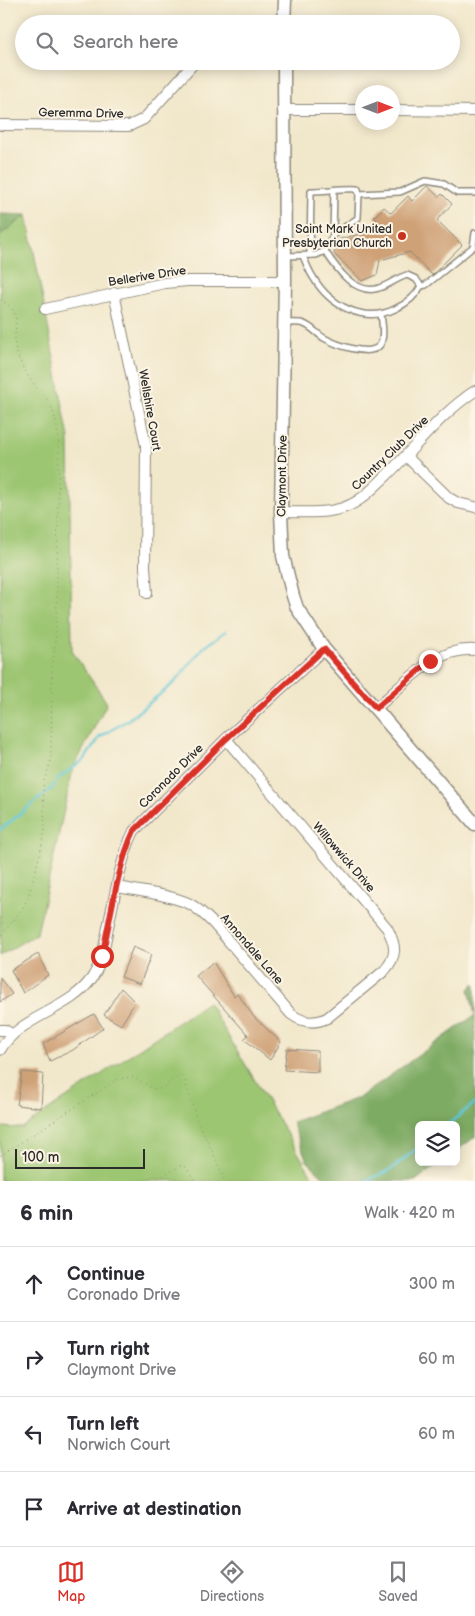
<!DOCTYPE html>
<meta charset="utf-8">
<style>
:root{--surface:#fff;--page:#f7f7f7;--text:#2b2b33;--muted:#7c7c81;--line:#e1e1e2;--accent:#d93025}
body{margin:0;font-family:"Balsamiq Sans",sans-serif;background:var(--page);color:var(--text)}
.controls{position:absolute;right:15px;bottom:15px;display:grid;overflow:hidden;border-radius:8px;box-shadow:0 2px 12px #0003}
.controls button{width:45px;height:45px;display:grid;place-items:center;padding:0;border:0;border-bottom:1px solid var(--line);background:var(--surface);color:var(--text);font:25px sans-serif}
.compass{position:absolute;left:355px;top:85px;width:45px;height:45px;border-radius:50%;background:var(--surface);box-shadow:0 2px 12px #0003;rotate:90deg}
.scale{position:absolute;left:15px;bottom:12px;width:130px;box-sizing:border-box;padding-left:5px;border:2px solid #2b2b2b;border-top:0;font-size:14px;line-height:18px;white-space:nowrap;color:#2b2b2b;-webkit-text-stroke:4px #fcf5e5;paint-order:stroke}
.stop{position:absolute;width:15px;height:15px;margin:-11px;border:4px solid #d93025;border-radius:50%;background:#fff}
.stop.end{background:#d93025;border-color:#fff;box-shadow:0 1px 5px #0008}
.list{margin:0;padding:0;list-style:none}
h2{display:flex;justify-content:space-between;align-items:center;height:65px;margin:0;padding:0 20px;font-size:21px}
h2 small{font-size:16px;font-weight:400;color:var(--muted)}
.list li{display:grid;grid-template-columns:32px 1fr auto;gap:15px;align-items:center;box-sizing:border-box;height:75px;padding:0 20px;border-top:1px solid var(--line)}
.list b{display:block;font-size:19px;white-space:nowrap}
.list p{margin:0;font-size:16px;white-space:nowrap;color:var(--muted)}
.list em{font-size:16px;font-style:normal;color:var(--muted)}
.icon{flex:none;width:28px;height:28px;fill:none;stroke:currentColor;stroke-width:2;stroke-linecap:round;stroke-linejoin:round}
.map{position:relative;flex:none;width:475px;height:1181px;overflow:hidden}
.search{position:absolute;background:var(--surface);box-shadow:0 2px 12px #0003;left:15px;right:15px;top:15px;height:55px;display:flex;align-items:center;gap:12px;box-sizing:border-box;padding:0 18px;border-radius:28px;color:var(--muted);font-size:19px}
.sheet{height:365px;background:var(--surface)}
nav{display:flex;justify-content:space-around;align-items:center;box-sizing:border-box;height:70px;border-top:1px solid var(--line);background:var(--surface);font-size:14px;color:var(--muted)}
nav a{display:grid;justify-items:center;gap:2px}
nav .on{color:var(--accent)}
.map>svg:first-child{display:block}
.green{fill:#9dc672;stroke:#64784e}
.forest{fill:#7eab64;stroke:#546b48}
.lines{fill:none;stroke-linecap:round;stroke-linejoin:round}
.stream{stroke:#5bc6d6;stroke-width:2.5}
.building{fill:#cfa177}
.service-casing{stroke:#8e897b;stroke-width:8}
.minor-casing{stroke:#8e897b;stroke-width:12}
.tertiary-casing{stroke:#8e897b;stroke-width:15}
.path{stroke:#8e897b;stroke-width:1;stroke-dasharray:1 4;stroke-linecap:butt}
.service{stroke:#fff;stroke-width:5}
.minor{stroke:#fff;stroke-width:10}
.tertiary{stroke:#fff;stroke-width:12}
.route{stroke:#d93025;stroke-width:6}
.poi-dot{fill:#c8321e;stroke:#fcf5e5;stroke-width:2}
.labels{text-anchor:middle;stroke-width:4;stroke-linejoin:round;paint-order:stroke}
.street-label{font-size:12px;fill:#2b2b2b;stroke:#fcf5e5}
.poi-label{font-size:12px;fill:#2b2b2b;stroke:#fcf5e5;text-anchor:end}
</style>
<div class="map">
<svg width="475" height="1181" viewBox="0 0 475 1181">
<rect width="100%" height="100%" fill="#fcf5e5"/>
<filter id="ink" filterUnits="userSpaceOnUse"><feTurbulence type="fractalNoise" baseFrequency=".02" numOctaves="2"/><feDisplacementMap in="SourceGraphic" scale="10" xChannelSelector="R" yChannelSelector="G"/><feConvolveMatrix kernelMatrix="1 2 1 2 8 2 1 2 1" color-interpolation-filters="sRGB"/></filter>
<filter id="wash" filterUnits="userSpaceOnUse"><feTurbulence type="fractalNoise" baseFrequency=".0096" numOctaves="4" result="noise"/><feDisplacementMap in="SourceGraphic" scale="20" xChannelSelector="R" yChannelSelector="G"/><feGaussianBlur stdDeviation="1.12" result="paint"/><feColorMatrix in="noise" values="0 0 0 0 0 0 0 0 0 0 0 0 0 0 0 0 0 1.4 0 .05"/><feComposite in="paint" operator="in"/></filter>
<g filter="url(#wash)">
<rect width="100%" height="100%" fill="#f1e7cb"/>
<g class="green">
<path d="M 27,215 L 69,438 L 72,651 L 107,703 L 73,769 L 37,933 L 0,956 L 0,235 Z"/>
<path d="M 208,1002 L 315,1181 L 0,1181 L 0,1127 L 22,1128 Z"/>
</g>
<g class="forest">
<path d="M 0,214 L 27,215 L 0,235 Z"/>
<path d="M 475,983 L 475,1137 L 456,1151 L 456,1125 L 419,1125 L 419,1162 L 441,1162 L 415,1181 L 328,1181 L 307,1161 L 292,1122 L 360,1097 L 475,1015 L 469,989 Z"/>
</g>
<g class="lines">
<g class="stream">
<path d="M 0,830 L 51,789 L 60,777 L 84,760 L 100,737 L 128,720 L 174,683 L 203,648 L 226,631"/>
<path d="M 447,1125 L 475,1103"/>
<path d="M 366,1181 L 390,1170 L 419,1147"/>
</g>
</g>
<g id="blocks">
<g class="building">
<path d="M 427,186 L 439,197 L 442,194 L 452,204 L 437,220 L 462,245 L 432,275 L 410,252 L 380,260 L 377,275 L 362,281 L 334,254 L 337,240 L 363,233 L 364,227 L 380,223 L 374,217 L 384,207 L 391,213 L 408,196 L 412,201 Z"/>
<path d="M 133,947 L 151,955 L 140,984 L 121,977 Z"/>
<path d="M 38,954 L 48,975 L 23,993 L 11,970 Z"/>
<path d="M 213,962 L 234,996 L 237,993 L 254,1017 L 281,1042 L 270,1060 L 244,1039 L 248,1035 L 196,976 Z"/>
<path d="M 0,978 L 12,994 L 0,1002 Z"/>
<path d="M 121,988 L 135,1002 L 121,1025 L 104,1015 Z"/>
<path d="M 94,1014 L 103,1028 L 73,1050 L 50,1061 L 43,1044 Z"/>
<path d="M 287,1049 L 318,1051 L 318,1072 L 284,1070 Z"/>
<path d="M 22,1072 L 43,1074 L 41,1108 L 17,1105 Z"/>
</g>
</g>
</g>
<g filter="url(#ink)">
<use href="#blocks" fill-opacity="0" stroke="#8e897b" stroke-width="1"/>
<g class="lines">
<defs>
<g id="service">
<path d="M 359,194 L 400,192 L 425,181 L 444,184 L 457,193 L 475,193"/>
<path d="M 325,251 C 336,268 355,296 379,288 C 389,285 397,278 407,275 L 416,279 L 421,286 L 426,285 L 473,247 L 475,233"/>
<path d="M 310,255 L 311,191 C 326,191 342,188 358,189 L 359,194 L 358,218 L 333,235"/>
<path d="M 285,256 L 316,255 L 325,251 L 333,235 L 334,191"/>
<path d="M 303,256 C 306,263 309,271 313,277 C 330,306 364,324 395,309 C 406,304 416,296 421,286"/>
<path d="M 285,323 C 291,323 299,322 304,324 C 312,327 317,334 324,338 C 335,344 370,358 380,345 C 385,337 382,323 381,314"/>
</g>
<g id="minor">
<path d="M 283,110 L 362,110"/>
<path d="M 392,110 L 475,111"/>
<path d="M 0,125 L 129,126 L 144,119 L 194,63"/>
<path d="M 114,293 L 146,446 L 145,567 L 147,593"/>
<path d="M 45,309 L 165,283 L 188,281 L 285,281"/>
<path d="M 406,456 L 449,498 L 458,503 L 475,507"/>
<path d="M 281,512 C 301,512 324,514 343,508 C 361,502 372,489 386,476 C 415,448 441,413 475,391"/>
<path d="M 376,708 C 405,684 434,647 475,650"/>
<path d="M 117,887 C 138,891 171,895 190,904 C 199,909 207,917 214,924 L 291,1014 C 303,1023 314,1024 327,1018 L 384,971 C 398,956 396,945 387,928 L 226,739"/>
<path d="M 0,1030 L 5,1030 L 11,1034"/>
<path d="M 0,1050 C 21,1015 69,1011 92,978 C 102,963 105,944 108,927 C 115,896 120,860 134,831 L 226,739 L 324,649"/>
</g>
<g id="tertiary">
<path d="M 284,24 L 285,0"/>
<path d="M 284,61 L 285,281 L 281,512 L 283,556 L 293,596 L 297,608 L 324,649 L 475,824"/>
</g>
</defs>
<use href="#service" class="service-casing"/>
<use href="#minor" class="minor-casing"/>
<use href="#tertiary" class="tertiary-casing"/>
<g class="path">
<path d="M 0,300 C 28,314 9,331 17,353 C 21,366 28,377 36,387 C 40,391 46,396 48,401 C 56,415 58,431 59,446 L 56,632 L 52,671 L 51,761 L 43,784 L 45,829 L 40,854 L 28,897 L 23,908 L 0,937"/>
<path d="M 0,1156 L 118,1079 L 133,1077 L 152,1088 L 159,1089 L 164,1087 L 181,1074 L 184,1079 L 197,1120 L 219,1165 L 224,1181"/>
<path d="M 154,1181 L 180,1166 L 186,1167 L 195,1181"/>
</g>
<use href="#service" class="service"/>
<use href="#minor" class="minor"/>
<use href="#tertiary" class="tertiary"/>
</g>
</g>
<g class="lines" filter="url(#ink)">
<path class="route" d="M 102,956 C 111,917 117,867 134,831 L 226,739 L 324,649 L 376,708 L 430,661"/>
</g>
<circle class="poi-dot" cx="402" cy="236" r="5"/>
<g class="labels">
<g class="street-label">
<text transform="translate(81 113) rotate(1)" y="4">Geremma Drive</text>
<text transform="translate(147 276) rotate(-9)" y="4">Bellerive Drive</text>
<text transform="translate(150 410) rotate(80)" y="4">Wellshire Court</text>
<text transform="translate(390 453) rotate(-44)" y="4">Country Club Drive</text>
<text transform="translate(282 476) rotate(-89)" y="4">Claymont Drive</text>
<text transform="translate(171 776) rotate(-45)" y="4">Coronado Drive</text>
<text transform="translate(344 857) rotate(49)" y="4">Willowwick Drive</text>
<text transform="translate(252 949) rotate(49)" y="4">Annondale Lane</text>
</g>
<g class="poi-label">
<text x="392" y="233">Saint Mark United<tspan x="392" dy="14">Presbyterian Church</tspan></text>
</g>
</g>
</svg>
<div class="controls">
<button><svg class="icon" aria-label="layers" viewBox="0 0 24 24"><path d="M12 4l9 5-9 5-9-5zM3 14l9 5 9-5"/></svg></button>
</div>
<svg class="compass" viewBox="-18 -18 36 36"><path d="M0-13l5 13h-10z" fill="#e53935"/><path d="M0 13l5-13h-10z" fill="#7c7c81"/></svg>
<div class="scale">100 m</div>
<div class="stop" style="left:102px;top:956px"></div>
<div class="stop end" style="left:430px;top:661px"></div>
<div class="search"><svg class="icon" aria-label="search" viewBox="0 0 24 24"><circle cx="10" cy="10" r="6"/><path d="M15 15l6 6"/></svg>Search here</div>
</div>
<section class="sheet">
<h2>6 min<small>Walk · 420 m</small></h2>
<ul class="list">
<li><svg class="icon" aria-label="ahead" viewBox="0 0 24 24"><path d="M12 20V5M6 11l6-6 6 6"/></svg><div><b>Continue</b><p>Coronado Drive</p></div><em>300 m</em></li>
<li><svg class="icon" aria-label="right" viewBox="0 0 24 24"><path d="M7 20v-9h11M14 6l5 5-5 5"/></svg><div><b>Turn right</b><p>Claymont Drive</p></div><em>60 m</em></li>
<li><svg class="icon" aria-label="left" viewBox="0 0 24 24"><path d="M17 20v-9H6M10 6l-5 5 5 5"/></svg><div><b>Turn left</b><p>Norwich Court</p></div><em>60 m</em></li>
<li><svg class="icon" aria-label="arrive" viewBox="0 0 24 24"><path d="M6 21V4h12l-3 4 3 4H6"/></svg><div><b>Arrive at destination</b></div></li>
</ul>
</section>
<nav>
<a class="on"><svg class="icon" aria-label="map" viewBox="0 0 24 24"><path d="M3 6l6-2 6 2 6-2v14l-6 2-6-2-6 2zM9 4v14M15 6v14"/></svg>Map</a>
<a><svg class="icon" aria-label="directions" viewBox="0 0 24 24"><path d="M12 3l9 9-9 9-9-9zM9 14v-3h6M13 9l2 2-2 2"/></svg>Directions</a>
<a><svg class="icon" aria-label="saved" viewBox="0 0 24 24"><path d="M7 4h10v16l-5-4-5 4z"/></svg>Saved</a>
</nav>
